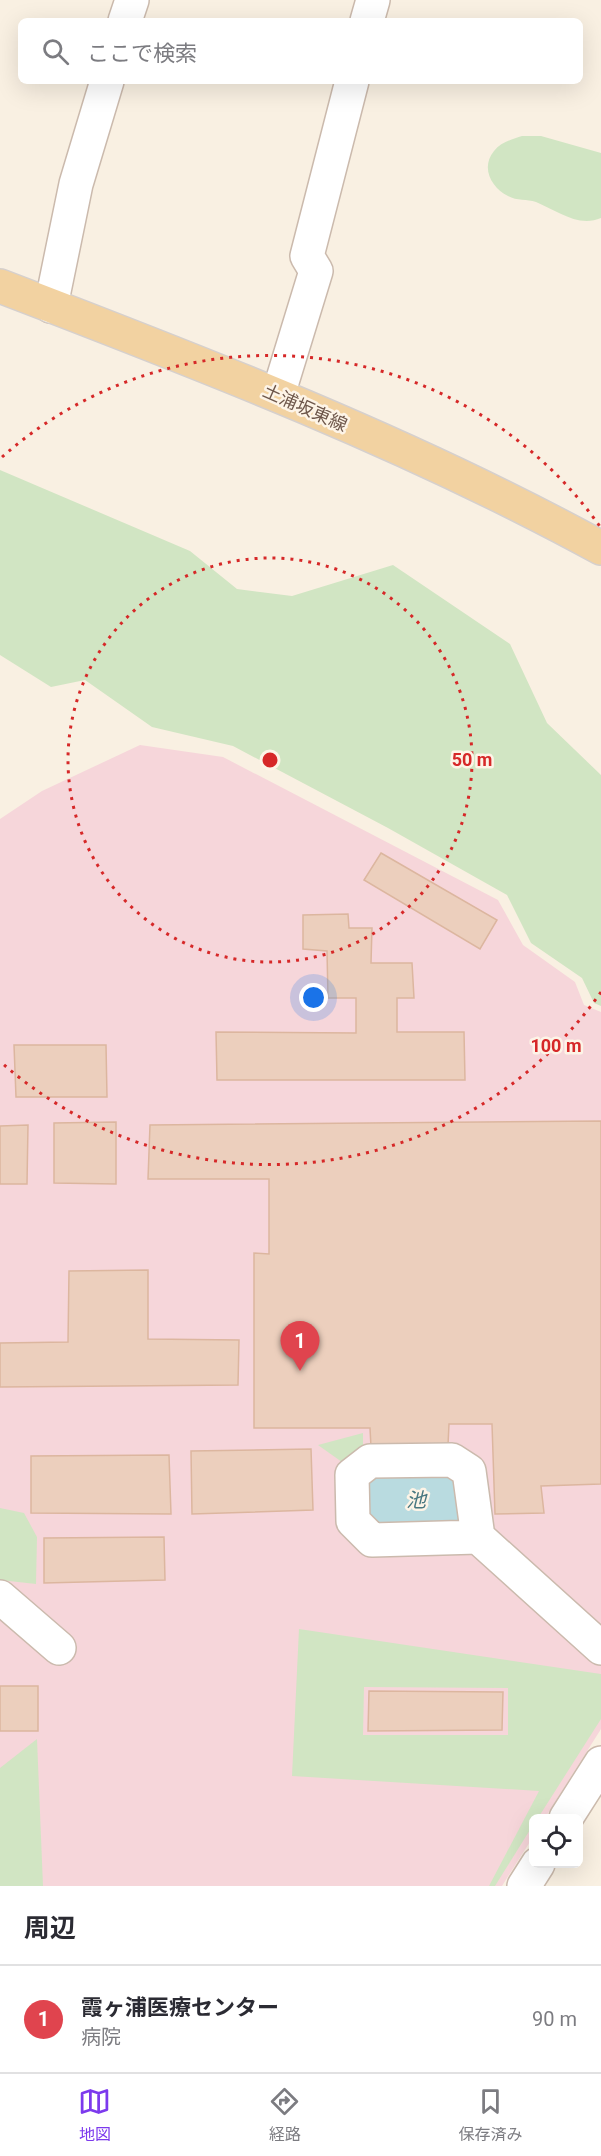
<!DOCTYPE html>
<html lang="ja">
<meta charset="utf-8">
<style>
:root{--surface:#fff;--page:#f2f2f3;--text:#2b2b33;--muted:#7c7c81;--line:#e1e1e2;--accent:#7c3aed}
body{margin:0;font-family:Roboto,"Noto Sans JP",sans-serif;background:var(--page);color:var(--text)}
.controls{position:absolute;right:18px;bottom:18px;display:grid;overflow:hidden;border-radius:9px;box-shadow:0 6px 24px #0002}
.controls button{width:54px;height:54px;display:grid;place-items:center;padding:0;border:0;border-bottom:2px solid var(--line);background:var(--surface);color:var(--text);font:30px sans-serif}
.you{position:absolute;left:314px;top:998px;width:21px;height:21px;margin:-15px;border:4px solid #fff;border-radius:50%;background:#1a73e8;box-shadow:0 0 0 9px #1a73e833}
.badge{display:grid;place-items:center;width:39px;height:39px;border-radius:50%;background:var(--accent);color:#fff;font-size:20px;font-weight:700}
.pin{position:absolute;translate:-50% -50px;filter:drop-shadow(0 2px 3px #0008)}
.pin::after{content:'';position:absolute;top:32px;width:21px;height:18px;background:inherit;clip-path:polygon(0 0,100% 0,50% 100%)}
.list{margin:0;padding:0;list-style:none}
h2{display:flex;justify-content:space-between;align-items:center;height:78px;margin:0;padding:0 24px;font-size:26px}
h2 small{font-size:20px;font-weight:400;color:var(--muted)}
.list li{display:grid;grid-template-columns:39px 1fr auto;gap:18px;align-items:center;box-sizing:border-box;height:108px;padding:0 24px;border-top:2px solid var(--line)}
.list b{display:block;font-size:22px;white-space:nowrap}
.list p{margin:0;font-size:20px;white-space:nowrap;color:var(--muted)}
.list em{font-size:20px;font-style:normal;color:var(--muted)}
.icon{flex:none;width:33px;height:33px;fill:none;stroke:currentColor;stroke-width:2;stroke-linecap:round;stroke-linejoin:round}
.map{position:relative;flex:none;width:601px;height:1886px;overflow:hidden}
.search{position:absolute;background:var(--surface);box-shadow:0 6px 24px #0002;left:18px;right:18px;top:18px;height:66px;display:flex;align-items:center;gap:15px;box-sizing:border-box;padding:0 21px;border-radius:9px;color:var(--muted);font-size:22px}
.sheet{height:186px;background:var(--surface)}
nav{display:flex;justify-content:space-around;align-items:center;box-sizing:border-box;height:84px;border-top:2px solid var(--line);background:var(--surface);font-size:16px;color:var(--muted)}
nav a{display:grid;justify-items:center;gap:3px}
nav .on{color:var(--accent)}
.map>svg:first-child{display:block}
.medical{fill:#f6d6da}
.green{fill:#d1e5c3;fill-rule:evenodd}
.water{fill:#b9dbe0;stroke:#a0cad1;stroke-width:1.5}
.building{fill:#eccfbd;stroke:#dcb69f;stroke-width:1.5}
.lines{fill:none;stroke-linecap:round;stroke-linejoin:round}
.minor-casing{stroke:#cbbaad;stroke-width:36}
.major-casing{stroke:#d6d0cd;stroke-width:36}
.minor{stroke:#fff;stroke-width:33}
.major{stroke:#f2d2a1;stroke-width:33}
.ring{fill:none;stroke:#d62828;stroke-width:3;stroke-dasharray:3 6}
.labels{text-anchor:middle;stroke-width:5;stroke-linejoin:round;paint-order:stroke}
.street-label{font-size:18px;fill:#6e574b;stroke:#fdf4e7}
.water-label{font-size:20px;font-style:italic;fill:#487780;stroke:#fdf4e7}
.centre{fill:#d62828;stroke:#fdf4e7;stroke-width:3}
.ring-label{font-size:18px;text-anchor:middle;font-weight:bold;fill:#d62828;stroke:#fdf4e7;stroke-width:5;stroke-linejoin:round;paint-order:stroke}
</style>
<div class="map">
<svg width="601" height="1886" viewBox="0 0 601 1886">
<rect width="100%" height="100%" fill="#f9f0e2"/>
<path class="medical" d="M 140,745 L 223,757 L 498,900 L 523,945 L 575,982 L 584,1005 L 601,1012 L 601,1729 L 545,1818 L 534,1818 L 533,1837 L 502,1886 L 0,1886 L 0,819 L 42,791 Z"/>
<g class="green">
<path d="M 522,136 L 541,136 L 601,153 L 601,218 C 578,228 556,210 536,202 C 527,199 517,201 508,196 C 492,188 480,168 494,151 C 501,142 513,139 522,136 Z"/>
<path d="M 0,470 L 190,551 L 237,589 L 292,596 L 393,565 L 510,644 L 547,723 L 601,775 L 601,1006 L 594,1003 L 582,978 L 531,943 L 507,895 L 388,828 L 233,746 L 152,727 L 85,680 L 51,687 L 0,655 Z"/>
<path d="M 363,1433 L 363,1454 L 349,1467 L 318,1445 Z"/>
<path d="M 0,1508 L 24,1513 L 37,1537 L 36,1584 L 0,1580 Z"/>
<path d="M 299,1629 L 601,1674 L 601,1719 L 538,1818 L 534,1818 L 533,1825 L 495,1886 L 489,1886 L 539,1791 L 292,1776 ZM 364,1687 L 508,1688 L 508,1735 L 363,1735 Z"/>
<path d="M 37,1739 L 43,1886 L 0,1886 L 0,1768 Z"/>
</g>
<path class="water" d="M 449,1467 L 472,1532 L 375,1533 L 360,1519 L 360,1479 Z"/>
<g class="building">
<path d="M 381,853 L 497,920 L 480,949 L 364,880 Z"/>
<path d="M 348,914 L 349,928 L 372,928 L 371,963 L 412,963 L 414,998 L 397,998 L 397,1032 L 464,1032 L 465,1080 L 217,1080 L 216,1032 L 356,1033 L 356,998 L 328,998 L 327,951 L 303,949 L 303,915 Z"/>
<path d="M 14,1045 L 106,1045 L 107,1097 L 16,1097 Z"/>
<path d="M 601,1121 L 601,1484 L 541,1486 L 544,1513 L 495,1514 L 492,1424 L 449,1424 L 448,1445 L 371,1447 L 370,1428 L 254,1428 L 254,1253 L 269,1254 L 269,1179 L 148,1179 L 150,1125 Z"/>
<path d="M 116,1122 L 116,1184 L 54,1183 L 54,1123 Z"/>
<path d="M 28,1125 L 27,1184 L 0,1184 L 0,1126 Z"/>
<path d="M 148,1270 L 148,1339 L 239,1340 L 238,1385 L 0,1387 L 0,1343 L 68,1342 L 69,1271 Z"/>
<path d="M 311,1449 L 313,1510 L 192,1514 L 191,1451 Z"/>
<path d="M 169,1455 L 171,1514 L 31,1513 L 31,1456 Z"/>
<path d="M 164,1537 L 165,1580 L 44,1583 L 44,1538 Z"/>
<rect x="0" y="1686" width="38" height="45"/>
<path d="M 369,1691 L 503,1692 L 502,1730 L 368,1731 Z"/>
</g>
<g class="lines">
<defs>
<g id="minor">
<path d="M 125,21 L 132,0"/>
<path d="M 367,21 L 373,0"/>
<path d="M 51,306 L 76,184 L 107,81"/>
<path d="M 278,395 L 316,271 L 307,256 L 352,81"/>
<path d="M 478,1537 L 372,1540 L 353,1521 L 352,1475 L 370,1461 L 452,1460 L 469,1471 L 478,1537 L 601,1648"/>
<path d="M 0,1597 L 59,1648"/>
<path d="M 566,1818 L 601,1763"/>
<path d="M 524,1886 L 538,1864"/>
</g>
<path id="major" d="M 0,286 C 204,364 409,443 601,548"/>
</defs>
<use href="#minor" class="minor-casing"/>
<use href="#major" class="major-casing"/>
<use href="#minor" class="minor"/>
<use href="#major" class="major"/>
</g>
<g class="ring">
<circle cx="270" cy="760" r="202"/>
<path d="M601 992A404 404 0 0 1 2 1063M2 457A404 404 0 0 1 601 528"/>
</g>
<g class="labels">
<g class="street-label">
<text transform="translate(305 408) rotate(24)" y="6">土浦坂東線</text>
</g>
<g class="water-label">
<text x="416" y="1507">池</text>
</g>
</g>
<circle cx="270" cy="760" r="9" class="centre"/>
<g class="ring-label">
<text x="472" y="766">50 m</text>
<text x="556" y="1052">100 m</text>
</g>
</svg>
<div class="controls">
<button><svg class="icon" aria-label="locate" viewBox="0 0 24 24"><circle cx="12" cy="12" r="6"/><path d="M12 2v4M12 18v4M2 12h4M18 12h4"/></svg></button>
</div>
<div class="you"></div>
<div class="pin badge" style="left:300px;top:1371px;background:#e0444e">1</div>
<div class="search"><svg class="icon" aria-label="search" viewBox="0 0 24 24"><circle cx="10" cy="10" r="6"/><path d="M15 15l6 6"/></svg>ここで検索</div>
</div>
<section class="sheet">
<h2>周辺<small></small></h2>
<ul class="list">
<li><span class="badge" style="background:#e0444e">1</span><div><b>霞ヶ浦医療センター</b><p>病院</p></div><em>90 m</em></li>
</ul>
</section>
<nav>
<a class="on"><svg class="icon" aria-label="map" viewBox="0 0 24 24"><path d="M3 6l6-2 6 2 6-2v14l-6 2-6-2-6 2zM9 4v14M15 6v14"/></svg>地図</a>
<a><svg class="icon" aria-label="directions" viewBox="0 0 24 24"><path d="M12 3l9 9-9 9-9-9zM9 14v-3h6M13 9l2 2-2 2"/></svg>経路</a>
<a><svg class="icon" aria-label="saved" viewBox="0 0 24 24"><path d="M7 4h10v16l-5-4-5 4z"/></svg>保存済み</a>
</nav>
